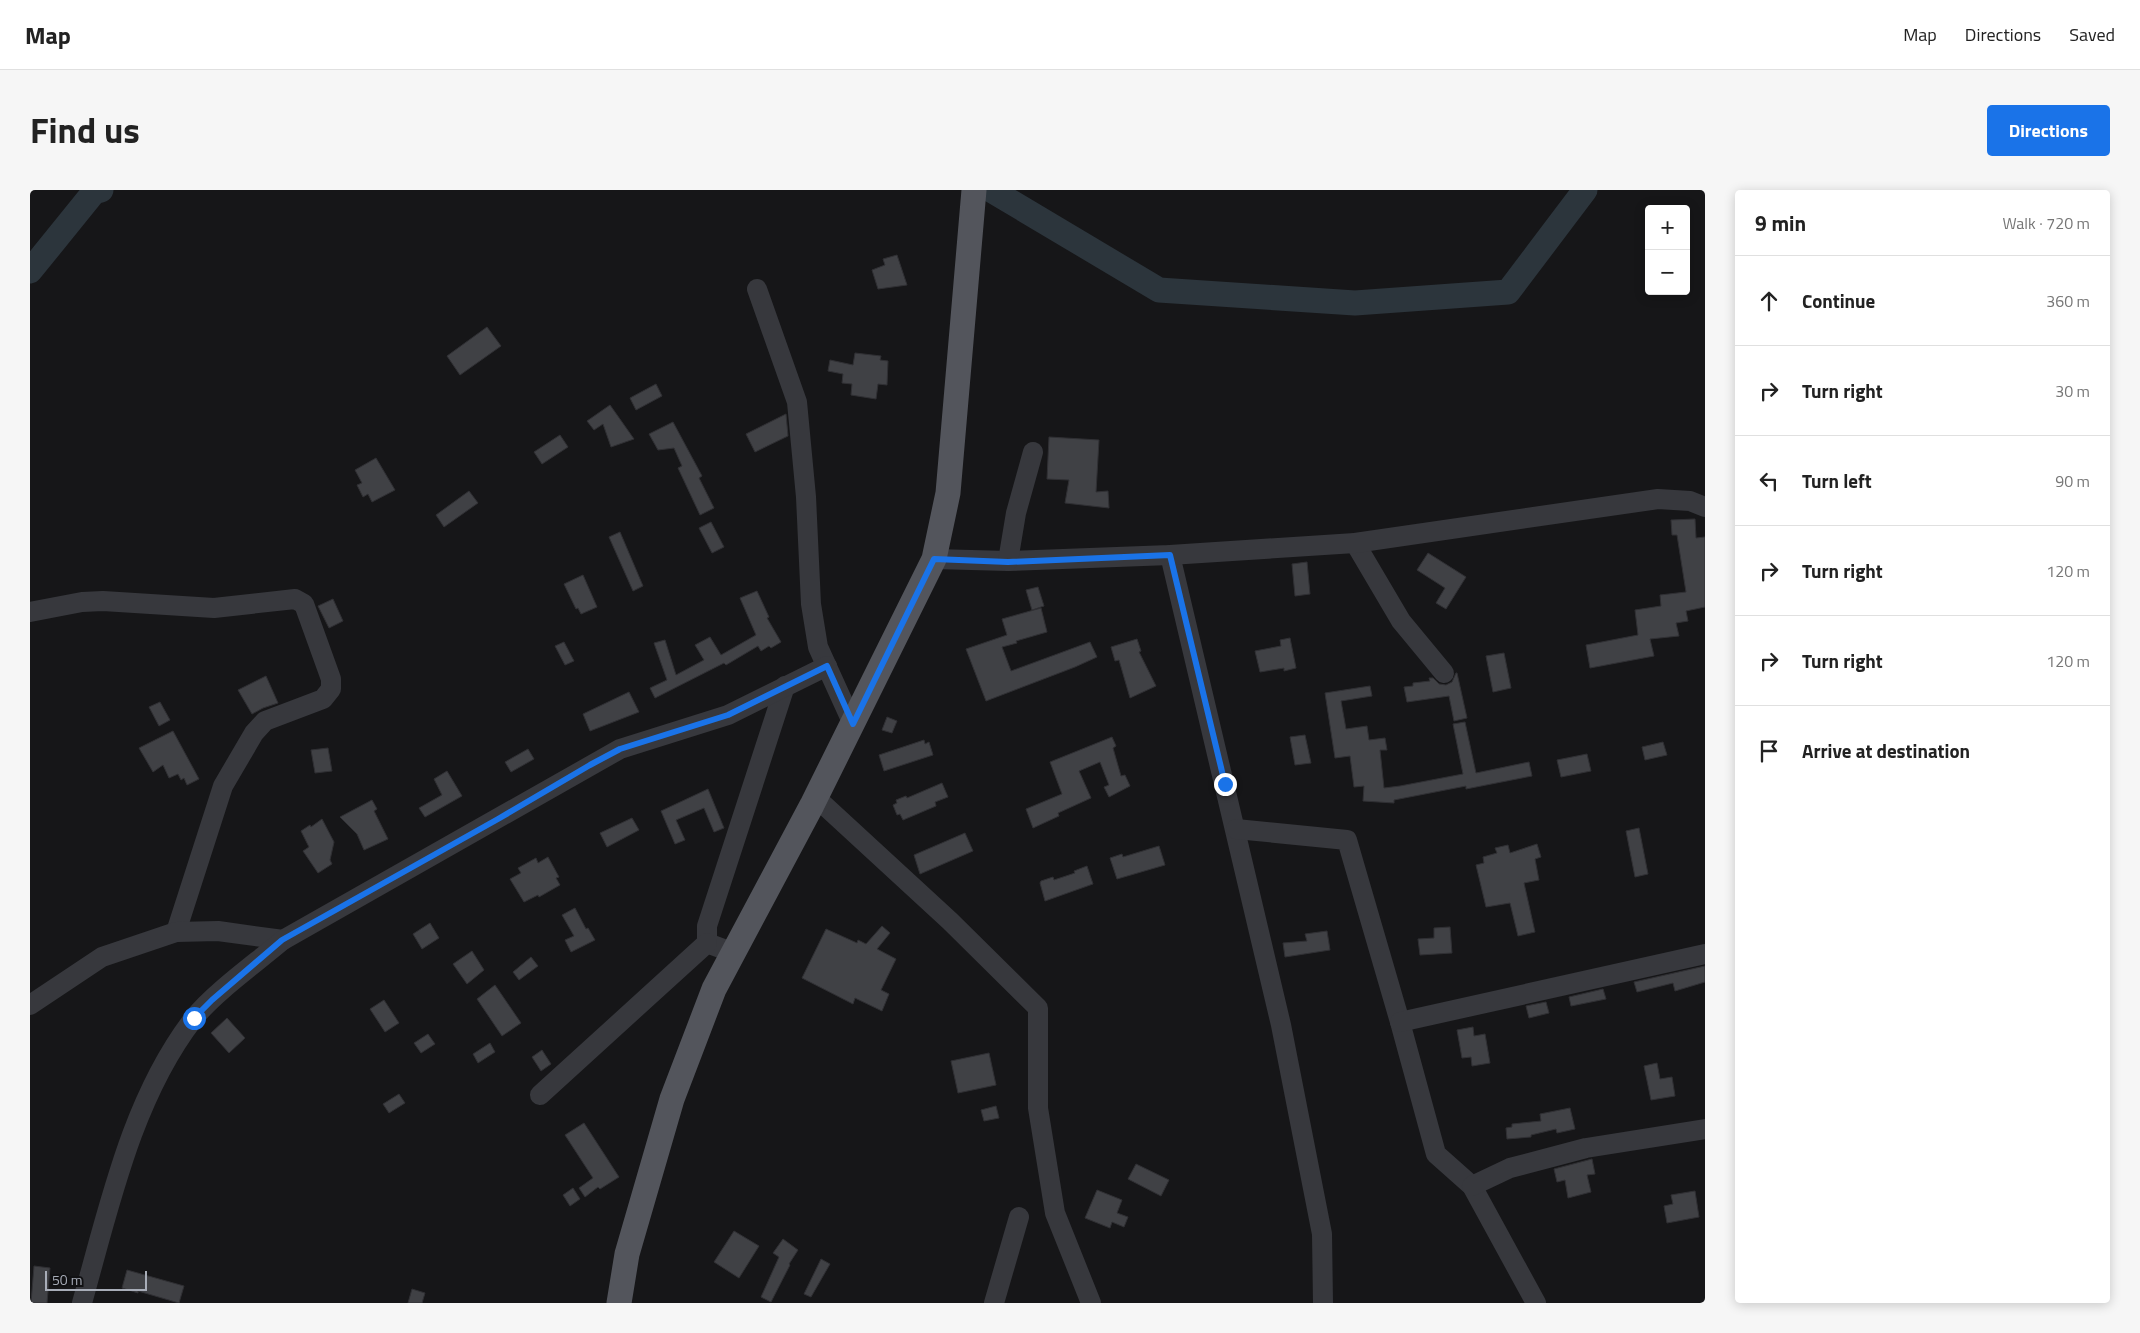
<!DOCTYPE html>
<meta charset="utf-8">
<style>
:root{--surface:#fff;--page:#f6f6f6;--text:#222;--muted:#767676;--line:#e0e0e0;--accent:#1a73e8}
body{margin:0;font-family:"Titillium Web",sans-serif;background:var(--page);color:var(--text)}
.controls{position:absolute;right:15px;top:15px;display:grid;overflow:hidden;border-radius:5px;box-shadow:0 2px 12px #0003}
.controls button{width:45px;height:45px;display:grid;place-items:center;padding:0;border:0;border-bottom:1px solid var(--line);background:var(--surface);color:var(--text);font:25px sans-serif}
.scale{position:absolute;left:15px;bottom:12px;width:102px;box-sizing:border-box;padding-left:5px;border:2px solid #a8adb8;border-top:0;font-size:14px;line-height:18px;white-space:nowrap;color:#a8adb8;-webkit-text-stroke:4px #111113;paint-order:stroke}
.stop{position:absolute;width:15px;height:15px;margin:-11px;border:4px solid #1a73e8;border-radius:50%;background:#fff}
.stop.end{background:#1a73e8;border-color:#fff;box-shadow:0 1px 5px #0008}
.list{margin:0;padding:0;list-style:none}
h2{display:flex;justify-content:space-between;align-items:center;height:65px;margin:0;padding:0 20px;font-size:21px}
h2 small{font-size:16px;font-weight:400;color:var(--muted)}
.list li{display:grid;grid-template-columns:32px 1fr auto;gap:15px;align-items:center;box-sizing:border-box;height:90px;padding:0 20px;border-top:1px solid var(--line)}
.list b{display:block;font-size:19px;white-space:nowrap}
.list em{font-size:16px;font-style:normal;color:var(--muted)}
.icon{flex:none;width:28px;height:28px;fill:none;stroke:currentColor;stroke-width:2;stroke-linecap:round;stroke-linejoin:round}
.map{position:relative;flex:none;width:1675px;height:1113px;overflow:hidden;border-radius:5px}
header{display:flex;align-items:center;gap:30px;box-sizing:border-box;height:70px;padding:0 25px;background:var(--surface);border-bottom:1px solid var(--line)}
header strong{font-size:24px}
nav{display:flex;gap:28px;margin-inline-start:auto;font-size:18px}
.intro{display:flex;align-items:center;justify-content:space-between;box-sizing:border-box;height:120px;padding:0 30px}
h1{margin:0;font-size:35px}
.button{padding:12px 22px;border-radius:5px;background:var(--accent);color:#fff;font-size:18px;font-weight:700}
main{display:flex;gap:30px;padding:0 30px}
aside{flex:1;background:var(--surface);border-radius:5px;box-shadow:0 2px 12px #0003}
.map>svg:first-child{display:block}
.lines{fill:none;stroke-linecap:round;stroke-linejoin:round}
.river{stroke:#2c353c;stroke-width:25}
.building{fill:#404145;stroke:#303034}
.minor{stroke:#37383d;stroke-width:20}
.major{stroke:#53555c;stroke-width:25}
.route{stroke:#1a73e8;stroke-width:6}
</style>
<header>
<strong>Map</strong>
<nav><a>Map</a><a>Directions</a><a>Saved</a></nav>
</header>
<div class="intro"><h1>Find us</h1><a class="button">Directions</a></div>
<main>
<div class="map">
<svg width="1675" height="1113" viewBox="0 0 1675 1113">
<rect width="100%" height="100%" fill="#161618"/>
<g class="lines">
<g class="river">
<path d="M 961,0 L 1129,100 L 1325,113 L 1478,102 L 1555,0"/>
<path d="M 0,81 L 64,2 L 71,0"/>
</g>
</g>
<g class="building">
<path d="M 867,65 L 877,95 L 848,99 L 842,80 L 855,75 L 853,69 Z"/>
<path d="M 457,137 L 471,156 L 430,185 L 417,166 Z"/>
<path d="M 825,163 L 851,166 L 850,170 L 858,171 L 857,195 L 848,194 L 846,209 L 821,205 L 822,194 L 812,193 L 813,184 L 798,181 L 800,170 L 823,175 Z"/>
<path d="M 626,194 L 632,206 L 606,220 L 600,208 Z"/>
<path d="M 580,215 L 604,249 L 581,257 L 573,234 L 564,240 L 557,231 Z"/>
<path d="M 756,224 L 758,246 L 725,262 L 716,244 Z"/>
<path d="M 643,232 L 672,286 L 669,288 L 684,318 L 670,325 L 648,278 L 652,276 L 644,258 L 628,260 L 619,244 Z"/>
<path d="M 530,245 L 538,257 L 512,274 L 504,262 Z"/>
<path d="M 1019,247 L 1069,250 L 1066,302 L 1078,301 L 1079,318 L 1035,313 L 1039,290 L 1017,289 Z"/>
<path d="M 346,268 L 365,300 L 342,312 L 338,304 L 333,307 L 327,295 L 332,293 L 325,280 Z"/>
<path d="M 439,301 L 448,313 L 414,337 L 406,325 Z"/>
<path d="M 1665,329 L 1666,348 L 1675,347 L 1675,417 L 1656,421 L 1658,431 L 1646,433 L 1649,446 L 1620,449 L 1624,466 L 1560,478 L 1556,455 L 1608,445 L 1605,420 L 1631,416 L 1630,405 L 1656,402 L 1647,345 L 1642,345 L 1641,330 Z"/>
<path d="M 681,332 L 694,357 L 682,363 L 669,338 Z"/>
<path d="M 590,342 L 613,396 L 603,401 L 579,347 Z"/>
<path d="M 1398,363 L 1436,387 L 1416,419 L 1406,413 L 1415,398 L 1387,380 Z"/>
<path d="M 1277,372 L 1280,404 L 1265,406 L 1262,374 Z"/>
<path d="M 553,385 L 567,417 L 551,424 L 548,418 L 546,419 L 534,394 Z"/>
<path d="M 1008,397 L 1014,416 L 1002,420 L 996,400 Z"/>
<path d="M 727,401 L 739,427 L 737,428 L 751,452 L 741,458 L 739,456 L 731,461 L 728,456 L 696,475 L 694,473 L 625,508 L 620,498 L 637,490 L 624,453 L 635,450 L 646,485 L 674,470 L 665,455 L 680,447 L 691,465 L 726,445 L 710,408 Z"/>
<path d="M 303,409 L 313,431 L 299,438 L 288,416 Z"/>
<path d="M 1011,418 L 1017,442 L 986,451 L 987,453 L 972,457 L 981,481 L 1060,452 L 1067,467 L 1045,477 L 956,511 L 936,459 L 977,445 L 972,429 Z"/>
<path d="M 1260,448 L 1266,478 L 1254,481 L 1254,478 L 1230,482 L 1225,461 L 1251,456 L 1250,450 Z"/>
<path d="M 1107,449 L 1111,461 L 1109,462 L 1126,496 L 1100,508 L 1089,470 L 1085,471 L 1081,457 Z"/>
<path d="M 534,452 L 544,471 L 535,475 L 525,456 Z"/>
<path d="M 1474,463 L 1481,498 L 1463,502 L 1456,466 Z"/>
<path d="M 1426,483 L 1427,483 L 1437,528 L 1424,531 L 1419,506 L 1377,512 L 1374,497 L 1383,496 L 1383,493 L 1400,491 L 1399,488 L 1403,488 L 1409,494 L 1416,495 L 1422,492 Z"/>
<path d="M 236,486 L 248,513 L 233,518 L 222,524 L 208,500 Z"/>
<path d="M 1340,496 L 1342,506 L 1311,511 L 1316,539 L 1337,536 L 1339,550 L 1355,548 L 1357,560 L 1350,560 L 1354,598 L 1370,596 L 1433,584 L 1423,534 L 1435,532 L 1446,583 L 1499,572 L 1502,586 L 1436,599 L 1436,596 L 1364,610 L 1364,613 L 1333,611 L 1334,596 L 1324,597 L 1320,566 L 1305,568 L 1295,503 Z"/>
<path d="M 599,502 L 609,522 L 560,541 L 553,524 Z"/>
<path d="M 130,512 L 140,530 L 129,536 L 119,517 Z"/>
<path d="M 857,527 L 867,531 L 862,543 L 852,540 Z"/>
<path d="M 143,541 L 169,589 L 157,595 L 154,588 L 151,590 L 148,584 L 139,588 L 133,575 L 123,582 L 109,558 Z"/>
<path d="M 1275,545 L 1281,573 L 1265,575 L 1260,547 Z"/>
<path d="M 1082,547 L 1086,556 L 1083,558 L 1091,586 L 1095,585 L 1100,596 L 1079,607 L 1074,597 L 1079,595 L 1070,572 L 1049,581 L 1061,608 L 1028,623 L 1029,626 L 1003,638 L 996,619 L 1032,604 L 1020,572 Z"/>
<path d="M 894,550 L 895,554 L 899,552 L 903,565 L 854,581 L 849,565 Z"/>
<path d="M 1633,552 L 1637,565 L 1615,570 L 1612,557 Z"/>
<path d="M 298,558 L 302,581 L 285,583 L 281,560 Z"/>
<path d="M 498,559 L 504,569 L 481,582 L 475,572 Z"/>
<path d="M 1557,564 L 1561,581 L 1531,587 L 1527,570 Z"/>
<path d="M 417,581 L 432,606 L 395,627 L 389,618 L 412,605 L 404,589 Z"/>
<path d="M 912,593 L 918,607 L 905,612 L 906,616 L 873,630 L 870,624 L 867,625 L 863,615 L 867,613 L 866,610 L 876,606 L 877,608 Z"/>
<path d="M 678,599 L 694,638 L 684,642 L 674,618 L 646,630 L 655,650 L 645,654 L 631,621 Z"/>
<path d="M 342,610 L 347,619 L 344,621 L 358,649 L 334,660 L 327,644 L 310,627 Z"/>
<path d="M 602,628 L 609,640 L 577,657 L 570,643 Z"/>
<path d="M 292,629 L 304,652 L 300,670 L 302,674 L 288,683 L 273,661 L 279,657 L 271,641 L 280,635 L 281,637 Z"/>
<path d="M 1609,638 L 1618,684 L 1605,687 L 1596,641 Z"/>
<path d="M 935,643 L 943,661 L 890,684 L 884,665 Z"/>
<path d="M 1507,654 L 1511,667 L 1505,669 L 1509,690 L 1494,693 L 1505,742 L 1488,746 L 1480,713 L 1456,717 L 1446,675 L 1454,673 L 1453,667 L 1467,663 L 1465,658 L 1478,655 L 1480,663 Z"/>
<path d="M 1129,656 L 1135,675 L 1087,689 L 1080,668 L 1092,664 L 1093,667 Z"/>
<path d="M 518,667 L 529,687 L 526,688 L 530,695 L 509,707 L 508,705 L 494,712 L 480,689 L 491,683 L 488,678 L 506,668 L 508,673 Z"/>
<path d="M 1057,676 L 1063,694 L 1015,711 L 1010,693 L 1011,691 L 1023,687 L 1024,690 L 1045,683 L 1044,681 Z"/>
<path d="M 545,718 L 556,739 L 558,738 L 565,750 L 541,762 L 535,750 L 544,746 L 532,725 Z"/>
<path d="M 400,733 L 409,748 L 392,759 L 383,744 Z"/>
<path d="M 852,736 L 860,743 L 847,759 L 866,769 L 851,800 L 859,804 L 852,821 L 825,808 L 823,814 L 772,788 L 796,739 L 827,753 L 828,750 L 836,754 Z"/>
<path d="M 1420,737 L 1422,763 L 1390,765 L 1388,749 L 1404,748 L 1404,738 Z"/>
<path d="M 1297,741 L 1300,760 L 1255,767 L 1253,753 L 1277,751 L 1275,744 Z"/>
<path d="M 442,761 L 454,780 L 437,794 L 423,774 Z"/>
<path d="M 501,767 L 508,776 L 489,790 L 483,782 Z"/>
<path d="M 1675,776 L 1675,792 L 1645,801 L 1643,793 L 1607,802 L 1604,792 Z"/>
<path d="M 465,795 L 491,833 L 472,846 L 447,809 Z"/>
<path d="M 1573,799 L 1576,809 L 1541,816 L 1539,807 Z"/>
<path d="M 354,810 L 369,833 L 355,842 L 340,819 Z"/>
<path d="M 1516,812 L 1519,823 L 1499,828 L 1496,816 Z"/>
<path d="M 197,828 L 215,848 L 199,863 L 181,843 Z"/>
<path d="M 1443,837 L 1444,846 L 1455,844 L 1460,873 L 1442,876 L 1441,867 L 1432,868 L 1427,840 Z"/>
<path d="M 398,844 L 405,854 L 391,863 L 384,853 Z"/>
<path d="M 460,853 L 465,862 L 448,873 L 443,864 Z"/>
<path d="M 512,860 L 521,874 L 511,881 L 502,867 Z"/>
<path d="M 959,863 L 966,895 L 928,903 L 921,871 Z"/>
<path d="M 1627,873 L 1630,889 L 1642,887 L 1645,906 L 1621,910 L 1614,876 Z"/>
<path d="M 369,904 L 375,913 L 359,923 L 353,914 Z"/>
<path d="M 966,916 L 969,928 L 954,931 L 951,920 Z"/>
<path d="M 1540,918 L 1545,939 L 1527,943 L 1526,939 L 1501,945 L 1501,947 L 1477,949 L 1476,938 L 1482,937 L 1482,934 L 1511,931 L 1510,924 Z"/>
<path d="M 554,933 L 589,987 L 570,999 L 568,997 L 555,1007 L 549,998 L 563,988 L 535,945 Z"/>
<path d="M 1562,969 L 1565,984 L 1557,985 L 1561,1002 L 1538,1008 L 1535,990 L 1527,992 L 1524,979 Z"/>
<path d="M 1106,974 L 1139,990 L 1131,1006 L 1098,989 Z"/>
<path d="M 543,998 L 550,1009 L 540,1016 L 533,1005 Z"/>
<path d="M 1067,1000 L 1092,1010 L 1087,1023 L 1098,1027 L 1094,1037 L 1082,1032 L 1080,1038 L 1055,1028 Z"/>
<path d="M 1665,1001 L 1669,1027 L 1637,1033 L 1634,1016 L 1643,1014 L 1641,1005 Z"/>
<path d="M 704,1041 L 729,1056 L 709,1088 L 684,1072 Z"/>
<path d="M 753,1049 L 768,1060 L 759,1074 L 760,1075 L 741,1112 L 731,1107 L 749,1067 L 743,1063 Z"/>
<path d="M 791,1069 L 800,1074 L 781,1107 L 774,1104 Z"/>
<path d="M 4,1076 L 20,1078 L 17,1113 L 1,1113 Z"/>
<path d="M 97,1080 L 154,1096 L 149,1113 L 108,1101 L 108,1103 L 92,1098 Z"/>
<path d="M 382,1099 L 395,1103 L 392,1113 L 378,1113 Z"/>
</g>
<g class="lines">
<g class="minor">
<path d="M 727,99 L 767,212 L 776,307 L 781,414 L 788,457 L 823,534"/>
<path d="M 1325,353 L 1371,431 L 1414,483"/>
<path d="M 1140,365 L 1251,835 L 1292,1044 L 1293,1113"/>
<path d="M 904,369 L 978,371 L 1140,365 L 1325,353 L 1628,309 L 1660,311 L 1675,317"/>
<path d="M 978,371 L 986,323 L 1003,262"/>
<path d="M 0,422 L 52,412 L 73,411 L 184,418 L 265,409 L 274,414 L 301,489 L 301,499 L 293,509 L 235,531 L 224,543 L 193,596 L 146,742"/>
<path d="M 782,615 L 794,615 L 920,731 L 1008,818 L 1008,918 L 1025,1023 L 1061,1113"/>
<path d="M 1206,639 L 1317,650 L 1370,832 L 1406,964 L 1442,996 L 1506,1113"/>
<path d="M 704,763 L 677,753 L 677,736 L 755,496"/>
<path d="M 0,815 L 72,767 L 146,742 L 188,741 L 253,750 L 590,559 L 698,525 L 797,476"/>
<path d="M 1370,832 L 1675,764"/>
<path d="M 510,905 L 677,753"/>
<path d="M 1442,996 L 1480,978 L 1556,958 L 1675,939"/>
<path d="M 52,1113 C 79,1017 102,908 164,828 C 185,802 226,773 253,750"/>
<path d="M 964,1113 L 989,1027"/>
</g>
<path class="major" d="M 589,1113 L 597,1064 L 642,909 L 684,799 L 782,615 L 904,369 L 918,303 L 944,0"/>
</g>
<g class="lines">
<path class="route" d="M 164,828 L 182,810 L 252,750 L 468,629 L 560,575 L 590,559 L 698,525 L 797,476 L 823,534 L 904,369 L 978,372 L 1140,365 L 1195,594"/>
</g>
</svg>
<div class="controls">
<button>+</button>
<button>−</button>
</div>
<div class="scale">50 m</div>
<div class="stop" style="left:164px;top:828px"></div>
<div class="stop end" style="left:1195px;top:594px"></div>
</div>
<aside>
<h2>9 min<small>Walk · 720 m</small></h2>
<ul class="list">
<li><svg class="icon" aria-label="ahead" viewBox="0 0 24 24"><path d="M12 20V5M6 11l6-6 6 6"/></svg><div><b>Continue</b></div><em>360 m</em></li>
<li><svg class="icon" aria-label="right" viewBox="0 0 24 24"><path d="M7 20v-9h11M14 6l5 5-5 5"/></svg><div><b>Turn right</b></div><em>30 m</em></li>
<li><svg class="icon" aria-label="left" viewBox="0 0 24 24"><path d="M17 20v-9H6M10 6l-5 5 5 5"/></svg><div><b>Turn left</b></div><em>90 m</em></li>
<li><svg class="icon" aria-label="right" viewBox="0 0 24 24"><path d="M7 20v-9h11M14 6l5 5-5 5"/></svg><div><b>Turn right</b></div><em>120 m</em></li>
<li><svg class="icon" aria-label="right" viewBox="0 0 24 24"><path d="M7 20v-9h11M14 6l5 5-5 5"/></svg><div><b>Turn right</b></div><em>120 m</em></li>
<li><svg class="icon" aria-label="arrive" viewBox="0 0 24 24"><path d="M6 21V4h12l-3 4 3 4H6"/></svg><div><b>Arrive at destination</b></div></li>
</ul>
</aside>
</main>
